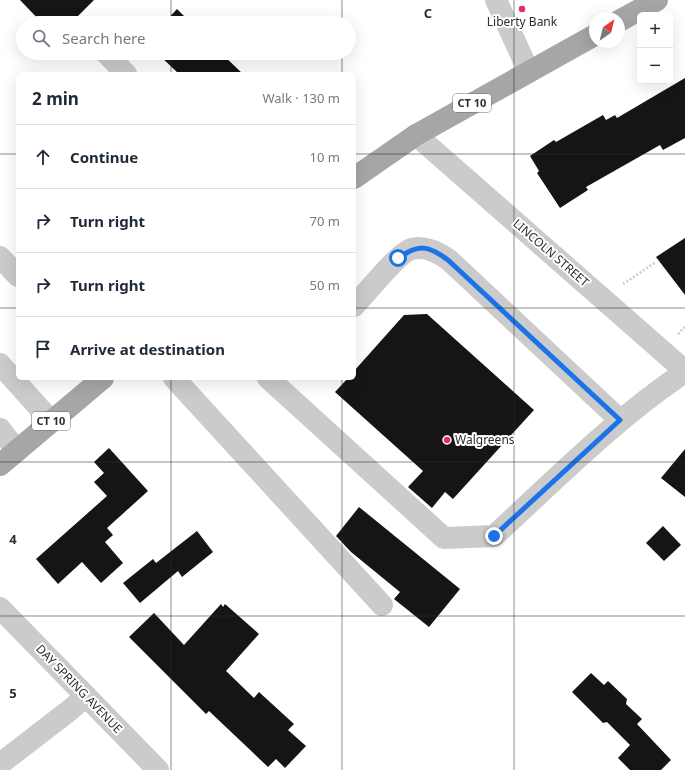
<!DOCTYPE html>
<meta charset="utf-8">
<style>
:root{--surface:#fff;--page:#f2f2f3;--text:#1f2937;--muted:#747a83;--line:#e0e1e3}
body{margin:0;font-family:"Noto Sans",sans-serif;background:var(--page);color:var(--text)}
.controls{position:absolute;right:12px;top:12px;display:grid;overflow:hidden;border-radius:6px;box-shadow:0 4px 16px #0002}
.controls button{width:36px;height:36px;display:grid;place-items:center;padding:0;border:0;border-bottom:1px solid var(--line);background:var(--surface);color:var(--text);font:20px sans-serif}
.compass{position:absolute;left:589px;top:12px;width:36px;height:36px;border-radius:50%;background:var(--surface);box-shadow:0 4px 16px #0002;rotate:35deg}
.stop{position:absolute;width:12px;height:12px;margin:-9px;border:3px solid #1a73e8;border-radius:50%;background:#fff}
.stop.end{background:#1a73e8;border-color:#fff;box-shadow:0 1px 4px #0008}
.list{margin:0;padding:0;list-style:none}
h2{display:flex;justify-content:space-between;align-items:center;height:52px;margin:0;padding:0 16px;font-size:17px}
h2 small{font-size:13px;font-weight:400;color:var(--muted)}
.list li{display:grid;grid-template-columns:26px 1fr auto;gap:12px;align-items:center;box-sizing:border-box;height:64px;padding:0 16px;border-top:1px solid var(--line)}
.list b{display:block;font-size:15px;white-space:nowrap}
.list em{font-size:13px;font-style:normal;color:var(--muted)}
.icon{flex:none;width:22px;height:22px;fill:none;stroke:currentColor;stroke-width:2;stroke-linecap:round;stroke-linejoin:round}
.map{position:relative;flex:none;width:685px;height:770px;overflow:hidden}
.search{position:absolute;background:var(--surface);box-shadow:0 4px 16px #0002;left:16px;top:16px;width:340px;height:44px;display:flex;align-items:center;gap:10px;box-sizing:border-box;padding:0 14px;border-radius:22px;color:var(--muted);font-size:15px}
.panel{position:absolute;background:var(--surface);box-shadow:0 4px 16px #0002;left:16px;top:72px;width:340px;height:308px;border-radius:6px}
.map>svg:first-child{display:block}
.building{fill:#151515}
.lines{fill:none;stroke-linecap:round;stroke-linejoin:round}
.path{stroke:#cbcbcb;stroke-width:2.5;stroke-dasharray:2 2;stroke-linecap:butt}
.minor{stroke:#cbcbcb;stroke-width:22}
.major{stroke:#a6a6a6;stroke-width:22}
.route{stroke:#1a73e8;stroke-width:5}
.grid{fill:none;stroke:#2e2e2e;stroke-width:1;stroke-opacity:0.55}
.poi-dot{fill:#e62e5e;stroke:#fff;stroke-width:1.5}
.labels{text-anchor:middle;stroke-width:4;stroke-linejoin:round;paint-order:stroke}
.shield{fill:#fff;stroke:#6d6d6d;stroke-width:1}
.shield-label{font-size:11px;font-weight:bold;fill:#2e2e2e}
.poi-label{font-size:12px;fill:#2e2e2e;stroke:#fff}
.street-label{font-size:12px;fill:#2e2e2e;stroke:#fff}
.grid-label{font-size:13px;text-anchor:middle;font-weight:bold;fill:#2e2e2e;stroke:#fff;stroke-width:4;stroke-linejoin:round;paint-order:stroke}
</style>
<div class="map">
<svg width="685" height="770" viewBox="0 0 685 770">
<rect width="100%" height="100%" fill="#fff"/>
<g class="building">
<path d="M 20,0 L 94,0 L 71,23 L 42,23 Z"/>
<path d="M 177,9 L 191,23 L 164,23 Z"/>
<path d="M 157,53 L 221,53 L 243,74 L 179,74 Z"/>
<path d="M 685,78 L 685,138 L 663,150 L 660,145 L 586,187 L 588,190 L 560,208 L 537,173 L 539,171 L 530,156 L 554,140 L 556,142 L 603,115 L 606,120 L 615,115 L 617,118 Z"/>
<path d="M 685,238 L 685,295 L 656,257 Z"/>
<path d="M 427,314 L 534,410 L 453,499 L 445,492 L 432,508 L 408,487 L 423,471 L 335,392 L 348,378 L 354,378 L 354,371 L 404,315 Z"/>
<path d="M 109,448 L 148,491 L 107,528 L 113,535 L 105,542 L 123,563 L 101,583 L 82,562 L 58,584 L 36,559 L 107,496 L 94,482 L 104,473 L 94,462 Z"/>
<path d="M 685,449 L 685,497 L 661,478 Z"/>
<path d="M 359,507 L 460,589 L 429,627 L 394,599 L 400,592 L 351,552 L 336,536 Z"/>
<path d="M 663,526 L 681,545 L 664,561 L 646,543 Z"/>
<path d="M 197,531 L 213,552 L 182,577 L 178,571 L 140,603 L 123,583 L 153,559 L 156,563 Z"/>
<path d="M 221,604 L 223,607 L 225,604 L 259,634 L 226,671 L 254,698 L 259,692 L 294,724 L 288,730 L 306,746 L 285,768 L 276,759 L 268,767 L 209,711 L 206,714 L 129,637 L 154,613 L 184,645 Z"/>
<path d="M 591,673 L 604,685 L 608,681 L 627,699 L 626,704 L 642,719 L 637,724 L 671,760 L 661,770 L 630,770 L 618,758 L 630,745 L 607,722 L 603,723 L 572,692 Z"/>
</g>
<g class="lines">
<g class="path">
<path d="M 623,284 L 656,262"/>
<path d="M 678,334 L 685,327"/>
</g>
<g class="minor">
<path d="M 496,0 L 529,72"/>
<path d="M 106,53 L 126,74"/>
<path d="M 416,135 L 685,371"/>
<path d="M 0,257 L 18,276"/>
<path d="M 354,306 C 366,294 397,254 411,249 C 425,245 438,252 449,260 L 620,420"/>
<path d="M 0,364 L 51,421"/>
<path d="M 174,378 L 382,605"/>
<path d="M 268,378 L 444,538 L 494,536 C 556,479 615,419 685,372"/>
<path d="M 0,429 L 17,451"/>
<path d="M 0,608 L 158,770"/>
<path d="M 0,764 L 70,710 L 86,696"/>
</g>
<g class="major">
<path d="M 619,21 L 657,0"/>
<path d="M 354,178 L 416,135 L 595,35"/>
<path d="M 0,465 L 103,378"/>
</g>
</g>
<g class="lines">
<path class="route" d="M 398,258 C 419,244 428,245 448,260 L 620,420 L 494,536"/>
</g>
<path class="grid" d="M 171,0 L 171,23M 342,0 L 342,23M 514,0 L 514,770M 171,53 L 171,74M 342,53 L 342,74M 0,154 L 18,154M 354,154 L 685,154M 0,308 L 18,308M 354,308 L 685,308M 171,378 L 171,770M 342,378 L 342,770M 0,462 L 685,462M 0,616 L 685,616"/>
<g class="poi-dot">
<circle cx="522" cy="9" r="4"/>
<circle cx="447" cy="440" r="4"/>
</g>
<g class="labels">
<g class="shield">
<rect x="453" y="94" width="38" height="18" rx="3"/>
<rect x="32" y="412" width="38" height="18" rx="3"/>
</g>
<g class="shield-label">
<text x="472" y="107">CT 10</text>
<text x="51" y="425">CT 10</text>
</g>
<g class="poi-label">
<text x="522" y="26">Liberty Bank</text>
<text x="455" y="444" text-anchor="start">Walgreens</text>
</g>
<g class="street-label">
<text transform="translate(551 253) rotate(41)" y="4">LINCOLN STREET</text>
<text transform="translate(79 689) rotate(46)" y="4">DAY SPRING AVENUE</text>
</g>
</g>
<g class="grid-label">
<text x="428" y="18">C</text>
<text x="13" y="544">4</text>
<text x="13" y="698">5</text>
</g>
</svg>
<div class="controls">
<button>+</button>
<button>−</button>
</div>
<svg class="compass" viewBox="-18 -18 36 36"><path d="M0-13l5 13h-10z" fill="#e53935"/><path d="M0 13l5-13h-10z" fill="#747a83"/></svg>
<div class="stop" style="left:398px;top:258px"></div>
<div class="stop end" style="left:494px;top:536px"></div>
<div class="search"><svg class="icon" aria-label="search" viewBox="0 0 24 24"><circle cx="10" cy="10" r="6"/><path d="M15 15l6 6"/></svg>Search here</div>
<section class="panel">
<h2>2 min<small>Walk · 130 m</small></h2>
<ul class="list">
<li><svg class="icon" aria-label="ahead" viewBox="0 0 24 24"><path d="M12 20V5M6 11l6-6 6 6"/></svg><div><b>Continue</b></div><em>10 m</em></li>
<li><svg class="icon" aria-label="right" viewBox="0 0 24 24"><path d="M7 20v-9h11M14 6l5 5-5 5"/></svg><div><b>Turn right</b></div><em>70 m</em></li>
<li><svg class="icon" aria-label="right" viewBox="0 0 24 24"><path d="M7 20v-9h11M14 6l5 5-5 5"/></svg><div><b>Turn right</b></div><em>50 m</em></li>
<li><svg class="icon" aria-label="arrive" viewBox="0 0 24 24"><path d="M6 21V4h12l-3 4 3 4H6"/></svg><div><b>Arrive at destination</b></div></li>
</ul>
</section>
</div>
